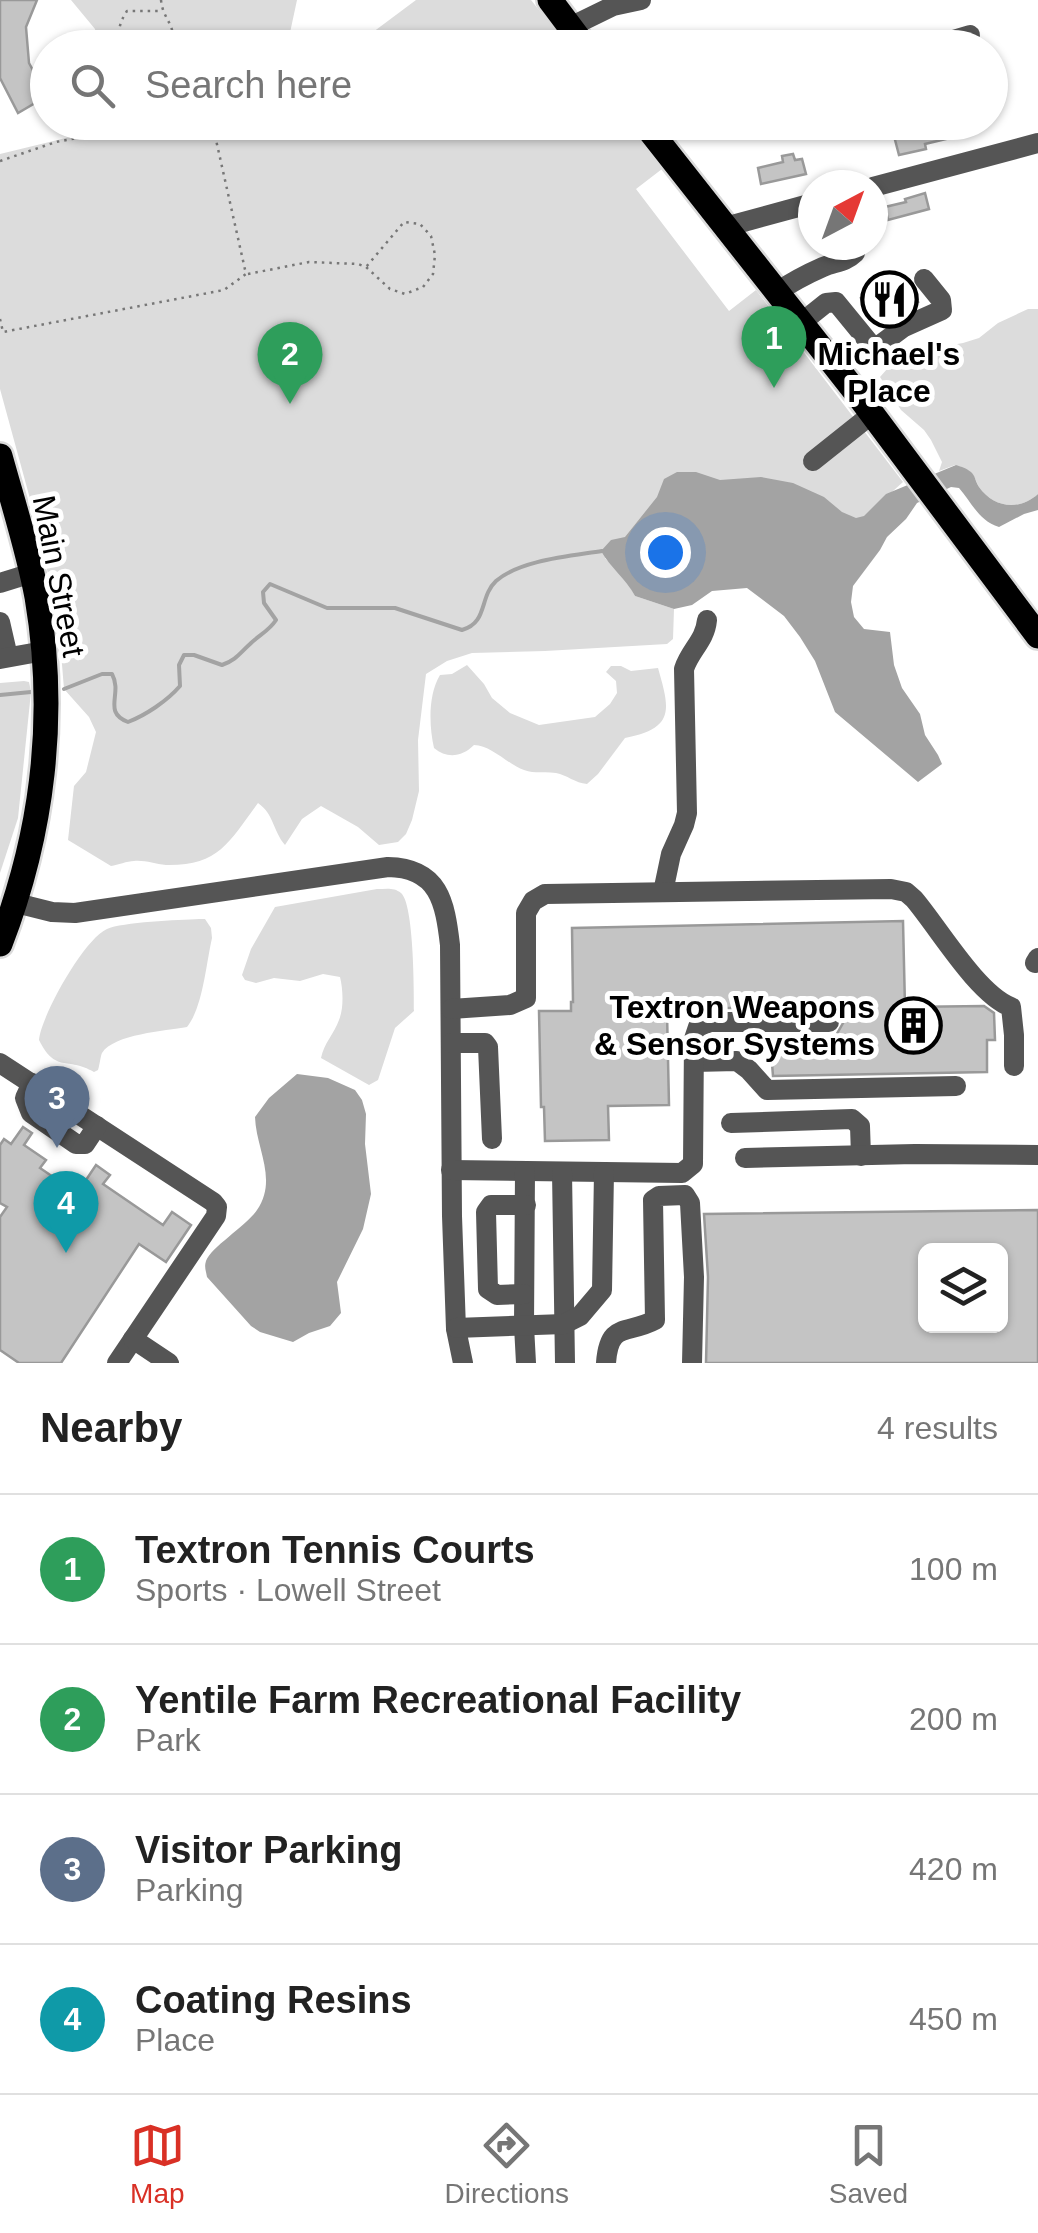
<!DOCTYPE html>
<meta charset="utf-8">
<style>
:root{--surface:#fff;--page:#f2f2f2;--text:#222;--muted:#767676;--line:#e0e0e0;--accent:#d93025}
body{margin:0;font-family:Arial,sans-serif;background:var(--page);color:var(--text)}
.controls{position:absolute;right:30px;bottom:30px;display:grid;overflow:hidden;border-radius:15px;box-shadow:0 2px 8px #0004}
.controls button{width:90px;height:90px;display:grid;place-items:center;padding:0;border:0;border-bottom:2px solid var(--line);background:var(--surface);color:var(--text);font:50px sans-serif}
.compass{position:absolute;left:798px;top:170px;width:90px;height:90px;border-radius:50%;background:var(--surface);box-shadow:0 2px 8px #0004;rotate:41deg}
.you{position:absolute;left:665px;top:552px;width:35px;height:35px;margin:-25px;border:8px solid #fff;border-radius:50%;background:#1a73e8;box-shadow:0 0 0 15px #1a73e833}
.badge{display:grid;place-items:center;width:65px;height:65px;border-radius:50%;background:var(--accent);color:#fff;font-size:32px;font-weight:700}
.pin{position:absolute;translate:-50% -82px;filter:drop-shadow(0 2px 5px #0008)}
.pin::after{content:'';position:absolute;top:52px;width:35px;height:30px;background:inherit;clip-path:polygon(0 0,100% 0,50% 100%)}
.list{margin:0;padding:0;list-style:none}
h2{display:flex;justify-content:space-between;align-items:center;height:130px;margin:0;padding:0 40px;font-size:42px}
h2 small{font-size:32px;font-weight:400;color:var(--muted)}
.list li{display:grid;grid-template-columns:65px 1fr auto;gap:30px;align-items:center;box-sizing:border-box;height:150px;padding:0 40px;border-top:2px solid var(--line)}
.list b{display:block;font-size:38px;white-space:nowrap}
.list p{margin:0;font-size:32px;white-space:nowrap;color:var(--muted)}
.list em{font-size:32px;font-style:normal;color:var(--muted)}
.icon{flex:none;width:55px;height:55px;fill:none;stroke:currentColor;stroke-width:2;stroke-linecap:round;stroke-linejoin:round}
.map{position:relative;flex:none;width:1038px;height:1363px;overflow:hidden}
.search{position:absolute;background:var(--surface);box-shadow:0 2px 8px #0004;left:30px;right:30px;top:30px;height:110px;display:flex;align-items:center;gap:25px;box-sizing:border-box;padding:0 35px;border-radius:55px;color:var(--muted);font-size:38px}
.sheet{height:730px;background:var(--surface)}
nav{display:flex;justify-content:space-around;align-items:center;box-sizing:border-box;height:140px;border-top:2px solid var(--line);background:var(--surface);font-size:28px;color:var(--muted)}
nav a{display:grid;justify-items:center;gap:5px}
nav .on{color:var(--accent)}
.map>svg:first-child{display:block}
.green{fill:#dcdcdc}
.water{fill:#a3a3a3}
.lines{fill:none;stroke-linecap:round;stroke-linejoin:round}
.stream{stroke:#a3a3a3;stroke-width:4}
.building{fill:#c4c4c4;stroke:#999;stroke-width:2.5;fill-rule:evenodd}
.major-casing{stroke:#dbdbdb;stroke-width:30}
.path{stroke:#777;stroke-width:2.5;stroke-dasharray:2.5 5;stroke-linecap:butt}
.minor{stroke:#555;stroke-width:20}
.major{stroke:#000;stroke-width:25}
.labels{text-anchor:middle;stroke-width:10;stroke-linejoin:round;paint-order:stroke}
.poi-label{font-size:32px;font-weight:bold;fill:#000;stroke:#fff}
.street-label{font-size:32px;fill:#000;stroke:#fff}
</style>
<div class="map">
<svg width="1038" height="1363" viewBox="0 0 1038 1363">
<rect width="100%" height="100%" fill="#fff"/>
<g class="green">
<path d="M 71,0 L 297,0 L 288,42 L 289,47 L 98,48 L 95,29 Z"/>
<path d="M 416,0 L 531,0 L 568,47 L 353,47 Z"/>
<path d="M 111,123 L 626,123 L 662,169 L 636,189 L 729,311 L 756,290 L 903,482 L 820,557 L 605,558 L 626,579 L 635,596 L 674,609 L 673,639 L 667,644 L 545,651 L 472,653 L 447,661 L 426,674 L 418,740 L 419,791 L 412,820 L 406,834 L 398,842 L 379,845 L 358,827 L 321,806 L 302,819 L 285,845 C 273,831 274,814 258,803 C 229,842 219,866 166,865 C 155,864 145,860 134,861 C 127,861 118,865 111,866 L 68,840 L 74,786 L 86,772 L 96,732 L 89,717 L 64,689 L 58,616 L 32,506 L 0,389 L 0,154 L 111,127 Z"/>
<path d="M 1028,309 L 1038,309 L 1038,494 C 1019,511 994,508 979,487 C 976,482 975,476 971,473 C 966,469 961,468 955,465 L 939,471 L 942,462 L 931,440 L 924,430 L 901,410 L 880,377 L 895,360 L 906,353 L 963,343 L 979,338 L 998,323 Z"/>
<path d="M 467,665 L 484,684 L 492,698 L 510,713 L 539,725 L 595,717 L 610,704 L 617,693 L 616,681 L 606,672 L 611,666 L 621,666 L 631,671 L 658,668 C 670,710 675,728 625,738 L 598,774 L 587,784 C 575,783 567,775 556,773 C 545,771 535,774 524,770 C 507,764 491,745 474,745 C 462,757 447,759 434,748 C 429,726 428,695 440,675 L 452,674 Z"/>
<path d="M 24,681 L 29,682 L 31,692 L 18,818 L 0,873 L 0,683 Z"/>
<path d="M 377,889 C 386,889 394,887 401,893 C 414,904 414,990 414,1011 L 395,1028 L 378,1080 L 369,1085 L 321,1058 C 324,1043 334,1034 339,1020 C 344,1008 343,989 340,977 L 323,974 L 300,981 L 274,978 L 256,983 L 245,980 L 242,975 L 251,949 L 275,907 Z"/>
<path d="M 199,919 L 205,919 L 211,928 L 212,938 C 206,964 203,1007 187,1027 C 165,1031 114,1034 102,1053 C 101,1054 99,1068 98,1070 L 94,1072 C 67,1056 56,1074 39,1040 C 41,1016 84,939 107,929 C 122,922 179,920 199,919 Z"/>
</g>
<g class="water">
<path d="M 956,465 C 962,467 966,468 971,472 C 976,477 975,481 979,487 C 994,508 1019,511 1038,494 L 1038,510 L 1024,514 L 999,527 C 979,521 972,503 959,488 L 951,487 L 917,503 L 906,519 L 887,537 L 880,550 L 853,586 L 851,602 L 854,617 L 864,629 L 890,632 L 894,665 L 902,688 L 920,714 L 925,735 L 938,755 L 942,764 L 918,782 L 835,712 L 815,661 L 800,637 L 784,616 L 747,588 L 712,591 L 692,605 L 674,609 L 635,596 C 626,579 610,567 601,551 L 611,540 L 625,537 L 657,497 L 664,479 L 677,472 L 696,472 L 720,480 L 761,477 L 793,483 L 824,497 L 842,512 L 856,518 L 864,516 L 886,494 Z"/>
<path d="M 297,1074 L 328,1078 L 355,1090 L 362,1100 L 366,1114 L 365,1144 L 371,1194 L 363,1229 L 337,1282 L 341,1313 L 330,1326 L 309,1333 L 293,1342 L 260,1332 L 251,1326 L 207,1277 C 206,1271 204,1267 206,1261 C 211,1247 246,1226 257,1210 C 278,1179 256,1149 255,1117 L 269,1098 Z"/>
</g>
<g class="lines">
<g class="stream">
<path d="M 64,689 L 102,674 L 112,674 C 123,694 102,712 128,722 C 146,715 167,701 180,686 L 179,665 L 184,655 L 194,655 L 222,665 C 236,660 240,653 250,644 C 259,635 269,631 276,620 L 264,603 L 263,592 L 270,584 L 327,608 L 395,608 L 462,630 C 488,623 479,597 496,581 C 520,560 571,556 602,551"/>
<path d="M 0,695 L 31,692"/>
</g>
</g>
<g class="building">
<path d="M 0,0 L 37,0 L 26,27 L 29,63 L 47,96 L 18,113 L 0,78 Z"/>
<path d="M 947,122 L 950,138 L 925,144 L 926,149 L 899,155 L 894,136 Z"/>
<path d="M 793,154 L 795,160 L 802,159 L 806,174 L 761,184 L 758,168 L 783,162 L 782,156 Z"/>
<path d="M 925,193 L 929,209 L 888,220 L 885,207 L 906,202 L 905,199 Z"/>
<path d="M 894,274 L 918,302 L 884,325 L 861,298 L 887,277 L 888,279 Z"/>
<path d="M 903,921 L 905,1007 L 984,1006 L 994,1013 L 995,1040 L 987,1040 L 987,1072 L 773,1076 L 770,1038 L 835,1037 L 843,1023 L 840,1014 L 829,1008 L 710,1008 L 699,1012 L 667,1012 L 669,1105 L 608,1106 L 609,1140 L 545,1141 L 544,1107 L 541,1107 L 539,1011 L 571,1011 L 571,1002 L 573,1002 L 572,928 Z"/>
<path d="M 23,1127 L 32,1133 L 24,1145 L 46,1160 L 40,1168 L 59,1181 L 62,1176 L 80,1189 L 96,1165 L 110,1175 L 103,1184 L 163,1225 L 172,1212 L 191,1225 L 166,1262 L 139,1244 L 61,1363 L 19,1363 L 0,1350 L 0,1217 L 7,1207 L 0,1203 L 0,1145 L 4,1139 L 11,1144 Z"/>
<path d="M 1038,1210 L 1038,1363 L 706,1363 L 708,1277 L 704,1214 ZM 926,1250 L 1000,1250 L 1000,1326 L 926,1326 Z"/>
</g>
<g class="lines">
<defs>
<g id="major">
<path d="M 550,0 L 586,48"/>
<path d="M 643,122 L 858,395 L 1038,636"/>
<path d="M 0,456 C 13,503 28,549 37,597 C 57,715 43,833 0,944"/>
</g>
</defs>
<use href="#major" class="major-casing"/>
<g class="path">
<path d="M 161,0 C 163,21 176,22 173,48"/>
<path d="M 123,48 C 116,34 119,23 127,11 L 162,11"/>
<path d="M 0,161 L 56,142 L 161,122"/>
<path d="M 248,274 L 309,262 L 358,264 L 366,267 L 390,289 L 405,294 L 423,287 L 433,274 L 435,255 L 431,236 L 420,224 L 404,222 L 366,267"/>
<path d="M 0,319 L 3,332 L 224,290 L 246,274 L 212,122"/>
</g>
<g class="minor">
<path d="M 570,27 L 613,6 L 641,0"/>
<path d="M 926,48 L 970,35"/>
<path d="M 873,187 L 1038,143"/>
<path d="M 725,227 L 813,203"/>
<path d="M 777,292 C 792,282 807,274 823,267 C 835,262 846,262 855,253 L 855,245"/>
<path d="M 801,323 L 826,303 L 836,302 L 872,346 L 877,347 L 904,327 L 942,310 L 941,300 L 924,279"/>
<path d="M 813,461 L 872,414"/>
<path d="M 0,583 L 32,573"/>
<path d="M 0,622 L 8,657"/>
<path d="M 0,659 L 44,651"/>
<path d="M 663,892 L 671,854 L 684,825 L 687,813 L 684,669 C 690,650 705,641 707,620"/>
<path d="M 16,903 L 52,912 L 75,913 L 388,867 C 439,868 445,902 450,945 L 452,1216 L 456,1329 L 463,1363"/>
<path d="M 1035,963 L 1038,958"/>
<path d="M 451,1009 L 510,1005 L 526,998 L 526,913 L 533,901 L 545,894 L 891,889 L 906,892 L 914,899 C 938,927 977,994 1011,1007 L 1014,1035 L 1014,1066"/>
<path d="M 451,1043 L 485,1043 L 488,1047 L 492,1139"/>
<path d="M 694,1062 L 737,1061 L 749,1070 L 767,1090 L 956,1086"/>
<path d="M 0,1063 L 213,1202 L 217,1207 L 216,1216 L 117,1363"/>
<path d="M 32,1083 L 25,1098 L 31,1113 L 76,1144 L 85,1144 L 97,1126"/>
<path d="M 731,1123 L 852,1119 L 860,1126 L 861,1156"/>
<path d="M 745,1158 L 915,1154 L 1038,1155"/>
<path d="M 451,1170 L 682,1173 L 693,1164 L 694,1039 L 698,1027 L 710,1022 L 829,1022"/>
<path d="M 525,1171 L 524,1326 L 526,1363"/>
<path d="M 562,1172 L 565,1363"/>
<path d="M 524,1294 L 497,1295 L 488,1289 L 486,1212 L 491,1205 L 526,1205"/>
<path d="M 456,1328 L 564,1324 L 580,1316 L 602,1290 L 604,1172"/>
<path d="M 133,1339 L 169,1363"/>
<path d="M 606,1363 C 609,1321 627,1335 655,1320 L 653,1200 L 659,1196 L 685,1195 L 690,1203 L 694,1277 L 692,1363"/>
</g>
<use href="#major" class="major"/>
</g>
<defs>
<symbol id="restaurant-ring" viewBox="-11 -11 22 22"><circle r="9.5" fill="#fff" stroke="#000" stroke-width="1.5"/><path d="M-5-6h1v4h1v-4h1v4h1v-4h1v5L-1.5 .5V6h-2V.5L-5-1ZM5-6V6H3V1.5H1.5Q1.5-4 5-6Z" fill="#000"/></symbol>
<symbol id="building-ring" viewBox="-11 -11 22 22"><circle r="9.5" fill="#fff" stroke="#000" stroke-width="1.5"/><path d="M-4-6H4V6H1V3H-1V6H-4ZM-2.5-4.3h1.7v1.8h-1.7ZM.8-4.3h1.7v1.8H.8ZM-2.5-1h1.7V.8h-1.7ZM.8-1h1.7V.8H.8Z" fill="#000"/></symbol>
</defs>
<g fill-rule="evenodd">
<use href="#restaurant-ring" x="858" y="268" width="63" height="63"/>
<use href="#building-ring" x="882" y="994" width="63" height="63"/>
</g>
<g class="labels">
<g class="poi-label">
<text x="889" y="365">Michael's<tspan x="889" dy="37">Place</tspan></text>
<text x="875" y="1018" text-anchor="end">Textron Weapons<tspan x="875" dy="37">&amp; Sensor Systems</tspan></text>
</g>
<g class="street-label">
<text transform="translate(59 576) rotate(79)" y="11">Main Street</text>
</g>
</g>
</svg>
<div class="controls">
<button><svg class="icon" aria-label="layers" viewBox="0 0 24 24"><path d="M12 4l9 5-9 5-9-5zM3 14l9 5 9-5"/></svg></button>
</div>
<svg class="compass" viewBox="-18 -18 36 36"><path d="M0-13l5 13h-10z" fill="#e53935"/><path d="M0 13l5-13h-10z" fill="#767676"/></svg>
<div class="you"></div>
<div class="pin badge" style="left:774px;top:388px;background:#2e9e5b">1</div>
<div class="pin badge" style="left:290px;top:404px;background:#2e9e5b">2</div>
<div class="pin badge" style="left:57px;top:1148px;background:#5c6f8a">3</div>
<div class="pin badge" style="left:66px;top:1253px;background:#0f9aa8">4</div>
<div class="search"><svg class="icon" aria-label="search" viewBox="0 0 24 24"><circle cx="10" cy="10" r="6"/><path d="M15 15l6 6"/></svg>Search here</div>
</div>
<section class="sheet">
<h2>Nearby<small>4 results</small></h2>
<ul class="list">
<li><span class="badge" style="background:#2e9e5b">1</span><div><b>Textron Tennis Courts</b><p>Sports · Lowell Street</p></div><em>100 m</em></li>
<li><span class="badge" style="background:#2e9e5b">2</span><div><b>Yentile Farm Recreational Facility</b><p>Park</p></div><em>200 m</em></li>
<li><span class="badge" style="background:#5c6f8a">3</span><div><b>Visitor Parking</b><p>Parking</p></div><em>420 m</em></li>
<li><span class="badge" style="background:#0f9aa8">4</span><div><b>Coating Resins</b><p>Place</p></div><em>450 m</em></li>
</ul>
</section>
<nav>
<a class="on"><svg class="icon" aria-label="map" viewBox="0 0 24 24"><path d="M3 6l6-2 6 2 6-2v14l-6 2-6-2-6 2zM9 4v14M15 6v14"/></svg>Map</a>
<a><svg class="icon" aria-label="directions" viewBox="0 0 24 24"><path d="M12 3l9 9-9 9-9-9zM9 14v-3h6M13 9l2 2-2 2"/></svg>Directions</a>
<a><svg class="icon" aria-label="saved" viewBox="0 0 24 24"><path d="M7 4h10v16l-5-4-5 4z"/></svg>Saved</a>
</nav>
